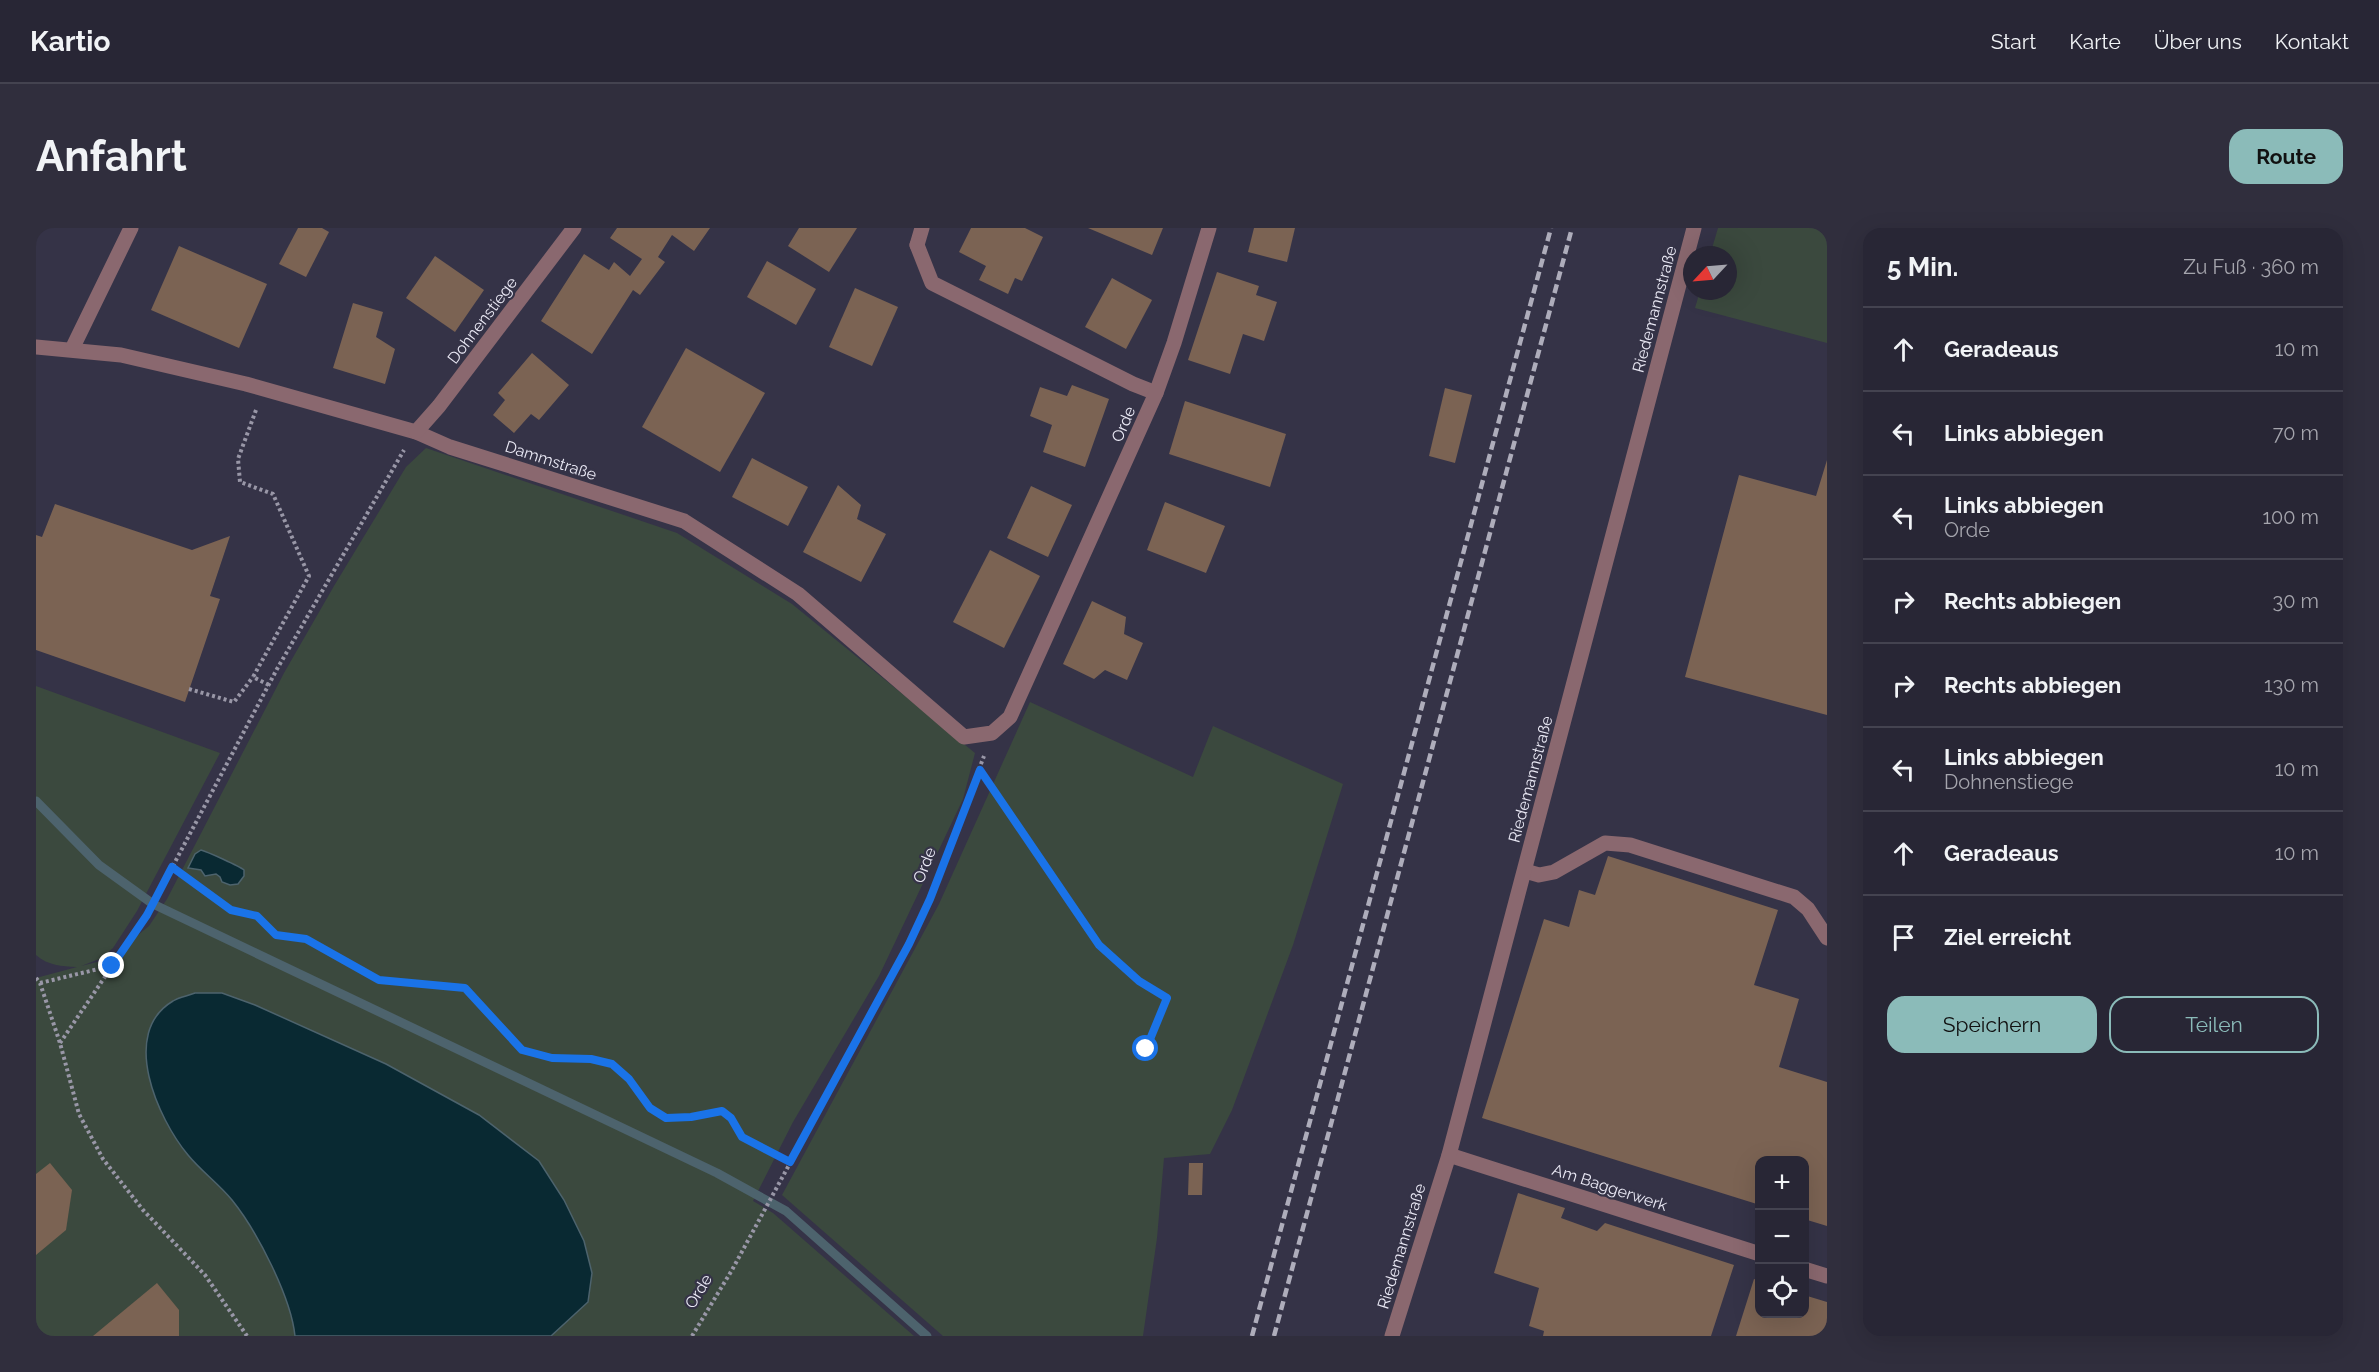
<!DOCTYPE html>
<html lang="de">
<meta charset="utf-8">
<style>
:root{--surface:#282635;--page:#302e3d;--text:#f1f3f6;--muted:#a5a5ad;--line:#444350;--accent:#8bbbb9}
body{margin:0;font-family:Raleway,sans-serif;background:var(--page);color:var(--text)}
.controls{position:absolute;right:18px;bottom:18px;display:grid;overflow:hidden;border-radius:12px;box-shadow:0 6px 24px #0002}
.controls button{width:54px;height:54px;display:grid;place-items:center;padding:0;border:0;border-bottom:2px solid var(--line);background:var(--surface);color:var(--text);font:30px sans-serif}
.compass{position:absolute;left:1647px;top:18px;width:54px;height:54px;border-radius:50%;background:var(--surface);box-shadow:0 6px 24px #0002;rotate:244deg}
.stop{position:absolute;width:18px;height:18px;margin:-14px;border:4px solid #1a73e8;border-radius:50%;background:#fff}
.stop.end{background:#1a73e8;border-color:#fff;box-shadow:0 2px 6px #0008}
.list{margin:0;padding:0;list-style:none}
h2{display:flex;justify-content:space-between;align-items:center;height:78px;margin:0;padding:0 24px;font-size:26px}
h2 small{font-size:20px;font-weight:400;color:var(--muted)}
.list li{display:grid;grid-template-columns:39px 1fr auto;gap:18px;align-items:center;box-sizing:border-box;height:84px;padding:0 24px;border-top:2px solid var(--line)}
.list b{display:block;font-size:22px;white-space:nowrap}
.list p{margin:0;font-size:20px;white-space:nowrap;color:var(--muted)}
.list em{font-size:20px;font-style:normal;color:var(--muted)}
.actions{display:flex;gap:12px;padding:18px 24px}
.actions a{flex:1;padding:14px 0;border:2px solid var(--accent);border-radius:18px;text-align:center;font-size:21px;color:var(--accent)}
.actions .main{background:var(--accent);color:#111}
.icon{flex:none;width:33px;height:33px;fill:none;stroke:currentColor;stroke-width:2;stroke-linecap:round;stroke-linejoin:round}
.map{position:relative;flex:none;width:1791px;height:1108px;overflow:hidden;border-radius:18px}
header{display:flex;align-items:center;gap:36px;box-sizing:border-box;height:84px;padding:0 30px;background:var(--surface);border-bottom:2px solid var(--line)}
header strong{font-size:28px}
nav{display:flex;gap:33px;margin-inline-start:auto;font-size:21px}
.intro{display:flex;align-items:center;justify-content:space-between;box-sizing:border-box;height:144px;padding:0 36px}
h1{margin:0;font-size:42px}
.button{padding:15px 27px;border-radius:18px;background:var(--accent);color:#111;font-size:21px;font-weight:700}
main{display:flex;gap:36px;padding:0 36px}
aside{flex:1;background:var(--surface);border-radius:18px;box-shadow:0 6px 24px #0002}
.map>svg:first-child{display:block}
.green{fill:#3b493e}
.water{fill:#092932;stroke:#4d636d;stroke-width:1.5}
.lines{fill:none;stroke-linecap:round;stroke-linejoin:round}
.stream{stroke:#4d636d;stroke-width:9}
.building{fill:#7b6353}
.path{stroke:#9997a7;stroke-width:4;stroke-dasharray:3 3;stroke-linecap:butt}
.lane{stroke:#8a686f;stroke-width:15}
.street{stroke:#8a686f;stroke-width:15}
.rail{stroke:#aeadbb;stroke-width:4.5;stroke-dasharray:9 4.5;stroke-linecap:butt}
.route{stroke:#1a73e8;stroke-width:8}
.labels{text-anchor:middle;stroke-width:4.5;stroke-linejoin:round;paint-order:stroke}
.street-label{font-size:16px;fill:#ebeaf6;stroke:#353347}
</style>
<header>
<strong>Kartio</strong>
<nav><a>Start</a><a>Karte</a><a>Über uns</a><a>Kontakt</a></nav>
</header>
<div class="intro"><h1>Anfahrt</h1><a class="button">Route</a></div>
<main>
<div class="map">
<svg width="1791" height="1108" viewBox="0 0 1791 1108">
<rect width="100%" height="100%" fill="#353347"/>
<g class="green">
<path d="M 1682,0 L 1791,0 L 1791,115 L 1659,80 L 1664,63 L 1692,63 L 1692,27 L 1674,27 Z"/>
<path d="M 390,220 L 641,305 L 756,376 L 939,525 L 927,571 L 843,748 L 757,894 L 717,973 L 737,985 L 878,1108 L 0,1108 L 0,750 L 41,739 C 25,738 13,738 0,727 L 0,458 L 184,525 L 101,683 L 77,720 L 66,730 L 45,738 L 73,731 L 113,698 L 131,671 L 248,445 L 298,358 L 370,239 Z"/>
<path d="M 994,474 L 1157,549 L 1177,498 L 1307,556 L 1257,717 L 1196,882 L 1174,926 L 1128,930 L 1121,1010 L 1107,1108 L 907,1108 L 746,967 L 903,676 Z"/>
</g>
<g class="water">
<path d="M 165,622 C 172,624 203,638 208,642 L 208,648 L 202,656 L 194,657 L 186,654 L 184,649 L 180,646 L 169,648 L 165,642 L 152,640 L 159,626 Z"/>
<path d="M 159,765 L 186,765 L 219,777 L 350,836 L 443,887 L 503,933 L 528,972 L 548,1013 L 556,1045 L 552,1074 L 515,1108 L 259,1108 C 255,1069 221,1003 196,972 C 183,956 165,943 152,927 C 122,891 83,805 137,773 C 143,769 152,768 159,765 Z"/>
</g>
<g class="lines">
<path class="stream" d="M 0,573 L 63,637 L 117,676 L 681,945 L 750,983 L 891,1108"/>
</g>
<g class="building">
<path d="M 262,0 L 286,0 L 293,4 L 270,49 L 243,36 Z"/>
<path d="M 581,0 L 674,0 L 658,23 L 636,7 L 622,29 L 629,34 L 604,67 L 597,62 L 556,126 L 505,93 L 548,26 L 573,42 L 578,34 L 594,48 L 606,31 L 574,10 Z"/>
<path d="M 763,0 L 821,0 L 793,44 L 752,18 Z"/>
<path d="M 935,0 L 989,0 L 1007,9 L 986,53 L 979,50 L 972,66 L 943,52 L 950,38 L 923,24 Z"/>
<path d="M 1052,0 L 1127,0 L 1116,27 Z"/>
<path d="M 1218,0 L 1259,0 L 1251,34 L 1212,24 Z"/>
<path d="M 143,18 L 231,56 L 203,120 L 115,82 Z"/>
<path d="M 399,28 L 448,62 L 419,104 L 370,70 Z"/>
<path d="M 731,33 L 780,61 L 760,97 L 711,69 Z"/>
<path d="M 1181,44 L 1223,58 L 1220,67 L 1241,74 L 1228,113 L 1207,106 L 1194,146 L 1152,132 Z"/>
<path d="M 1076,50 L 1116,72 L 1090,121 L 1049,99 Z"/>
<path d="M 819,60 L 862,79 L 836,138 L 793,119 Z"/>
<path d="M 317,75 L 347,84 L 340,109 L 359,121 L 349,156 L 297,140 Z"/>
<path d="M 650,120 L 729,165 L 684,244 L 606,199 Z"/>
<path d="M 496,125 L 533,157 L 503,192 L 495,186 L 478,205 L 457,187 L 469,172 L 462,165 Z"/>
<path d="M 1036,157 L 1073,171 L 1049,239 L 1007,224 L 1016,197 L 994,188 L 1004,159 L 1031,168 Z"/>
<path d="M 1409,160 L 1436,167 L 1419,235 L 1393,228 Z"/>
<path d="M 1149,173 L 1250,206 L 1234,259 L 1133,226 Z"/>
<path d="M 716,230 L 772,259 L 752,298 L 696,269 Z"/>
<path d="M 1791,232 L 1791,487 L 1649,449 L 1703,247 L 1780,268 Z"/>
<path d="M 802,257 L 825,277 L 821,291 L 850,306 L 825,354 L 767,324 Z"/>
<path d="M 995,258 L 1036,277 L 1012,329 L 971,310 Z"/>
<path d="M 1129,274 L 1189,298 L 1170,345 L 1111,322 Z"/>
<path d="M 19,276 L 156,322 L 194,308 L 174,368 L 184,371 L 149,474 L 0,422 L 0,307 L 6,309 Z"/>
<path d="M 954,322 L 1004,348 L 968,420 L 917,394 Z"/>
<path d="M 1056,373 L 1090,389 L 1088,406 L 1107,415 L 1091,452 L 1069,442 L 1058,451 L 1027,436 Z"/>
<path d="M 1572,628 L 1742,682 L 1718,757 L 1763,771 L 1743,839 L 1791,854 L 1791,998 L 1768,991 L 1768,932 L 1724,932 L 1724,977 L 1446,890 L 1508,691 L 1533,699 L 1543,662 L 1559,667 Z"/>
<path d="M 14,935 L 36,962 L 30,1002 L 0,1027 L 0,946 Z"/>
<path d="M 1153,935 L 1167,935 L 1166,967 L 1152,967 Z"/>
<path d="M 1482,965 L 1529,980 L 1525,990 L 1561,1003 L 1569,995 L 1698,1037 L 1675,1108 L 1507,1108 L 1508,1103 L 1493,1098 L 1503,1060 L 1458,1045 Z"/>
<path d="M 1718,1051 L 1724,1053 L 1724,1086 L 1768,1086 L 1768,1067 L 1791,1074 L 1791,1108 L 1700,1108 Z"/>
<path d="M 121,1055 L 143,1082 L 143,1108 L 57,1108 Z"/>
</g>
<g class="lines">
<g class="path">
<path d="M 220,182 L 202,231 L 204,254 L 237,266 L 273,348 L 217,449 L 233,457"/>
<path d="M 153,461 L 198,474 L 217,449"/>
<path d="M 944,542 L 1063,717 L 1103,753 L 1131,770 L 1110,821"/>
<path d="M 137,639 L 195,682 L 221,688 L 240,707 L 270,711 L 343,752 L 429,760 L 486,822 L 516,830 L 555,831 L 576,836 L 593,851 L 614,880 L 630,890 L 655,889 L 686,883 L 695,890 L 706,909 L 754,934"/>
<path d="M 0,750 L 4,755 L 24,815 L 43,886 L 67,931 L 107,982 L 169,1047 L 211,1108"/>
<path d="M 4,755 L 75,738"/>
<path d="M 24,815 L 111,687 L 241,441 L 368,222"/>
<path d="M 656,1108 L 696,1042 L 873,716 L 894,671 L 948,528"/>
</g>
<g class="lane">
<path d="M 881,17 L 886,0"/>
<path d="M 1489,643 L 1503,647 L 1518,644 L 1569,615 L 1594,617 L 1758,669 L 1772,681 L 1791,710"/>
<path d="M 1413,927 L 1724,1026"/>
<path d="M 1768,1041 L 1791,1048"/>
</g>
<g class="street">
<path d="M 881,17 L 896,55 L 1097,156 L 1120,165"/>
<path d="M 0,119 L 85,127 L 210,156 L 380,204 L 414,219 L 648,293 L 762,366 L 928,509 L 956,505 L 974,489 L 1120,165 L 1138,115 L 1173,0"/>
<path d="M 36,121 L 95,0"/>
<path d="M 380,204 L 403,178 L 538,0"/>
<path d="M 1356,1108 L 1413,927 L 1658,0"/>
</g>
<g class="rail">
<path d="M 1216,1108 L 1515,0"/>
<path d="M 1238,1108 L 1536,0"/>
</g>
</g>
<g class="lines">
<path class="route" d="M 76,738 L 111,687 L 136,639 L 195,682 L 221,688 L 240,707 L 270,711 L 343,752 L 429,760 L 486,822 L 516,830 L 555,831 L 576,836 L 593,851 L 614,880 L 630,890 L 655,889 L 686,883 L 695,890 L 706,909 L 754,934 L 873,716 L 894,671 L 944,542 L 1063,717 L 1103,753 L 1131,770 L 1110,821"/>
</g>
<g class="labels">
<g class="street-label">
<text transform="translate(1618 81) rotate(-75)" y="6">Riedemannstraße</text>
<text transform="translate(446 92) rotate(-53)" y="6">Dohnenstiege</text>
<text transform="translate(1087 196) rotate(-67)" y="6">Orde</text>
<text transform="translate(515 232) rotate(18)" y="6">Dammstraße</text>
<text transform="translate(1494 551) rotate(-75)" y="6">Riedemannstraße</text>
<text transform="translate(888 637) rotate(-69)" y="6">Orde</text>
<text transform="translate(1574 959) rotate(18)" y="6">Am Baggerwerk</text>
<text transform="translate(1365 1018) rotate(-73)" y="6">Riedemannstraße</text>
<text transform="translate(662 1063) rotate(-59)" y="6">Orde</text>
</g>
</g>
</svg>
<div class="controls">
<button>+</button>
<button>−</button>
<button><svg class="icon" aria-label="locate" viewBox="0 0 24 24"><circle cx="12" cy="12" r="6"/><path d="M12 2v4M12 18v4M2 12h4M18 12h4"/></svg></button>
</div>
<svg class="compass" viewBox="-18 -18 36 36"><path d="M0-13l5 13h-10z" fill="#e53935"/><path d="M0 13l5-13h-10z" fill="#a5a5ad"/></svg>
<div class="stop" style="left:1110px;top:821px"></div>
<div class="stop end" style="left:76px;top:738px"></div>
</div>
<aside>
<h2>5 Min.<small>Zu Fuß · 360 m</small></h2>
<ul class="list">
<li><svg class="icon" aria-label="ahead" viewBox="0 0 24 24"><path d="M12 20V5M6 11l6-6 6 6"/></svg><div><b>Geradeaus</b></div><em>10 m</em></li>
<li><svg class="icon" aria-label="left" viewBox="0 0 24 24"><path d="M17 20v-9H6M10 6l-5 5 5 5"/></svg><div><b>Links abbiegen</b></div><em>70 m</em></li>
<li><svg class="icon" aria-label="left" viewBox="0 0 24 24"><path d="M17 20v-9H6M10 6l-5 5 5 5"/></svg><div><b>Links abbiegen</b><p>Orde</p></div><em>100 m</em></li>
<li><svg class="icon" aria-label="right" viewBox="0 0 24 24"><path d="M7 20v-9h11M14 6l5 5-5 5"/></svg><div><b>Rechts abbiegen</b></div><em>30 m</em></li>
<li><svg class="icon" aria-label="right" viewBox="0 0 24 24"><path d="M7 20v-9h11M14 6l5 5-5 5"/></svg><div><b>Rechts abbiegen</b></div><em>130 m</em></li>
<li><svg class="icon" aria-label="left" viewBox="0 0 24 24"><path d="M17 20v-9H6M10 6l-5 5 5 5"/></svg><div><b>Links abbiegen</b><p>Dohnenstiege</p></div><em>10 m</em></li>
<li><svg class="icon" aria-label="ahead" viewBox="0 0 24 24"><path d="M12 20V5M6 11l6-6 6 6"/></svg><div><b>Geradeaus</b></div><em>10 m</em></li>
<li><svg class="icon" aria-label="arrive" viewBox="0 0 24 24"><path d="M6 21V4h12l-3 4 3 4H6"/></svg><div><b>Ziel erreicht</b></div></li>
</ul>
<div class="actions"><a class="main">Speichern</a><a>Teilen</a></div>
</aside>
</main>
